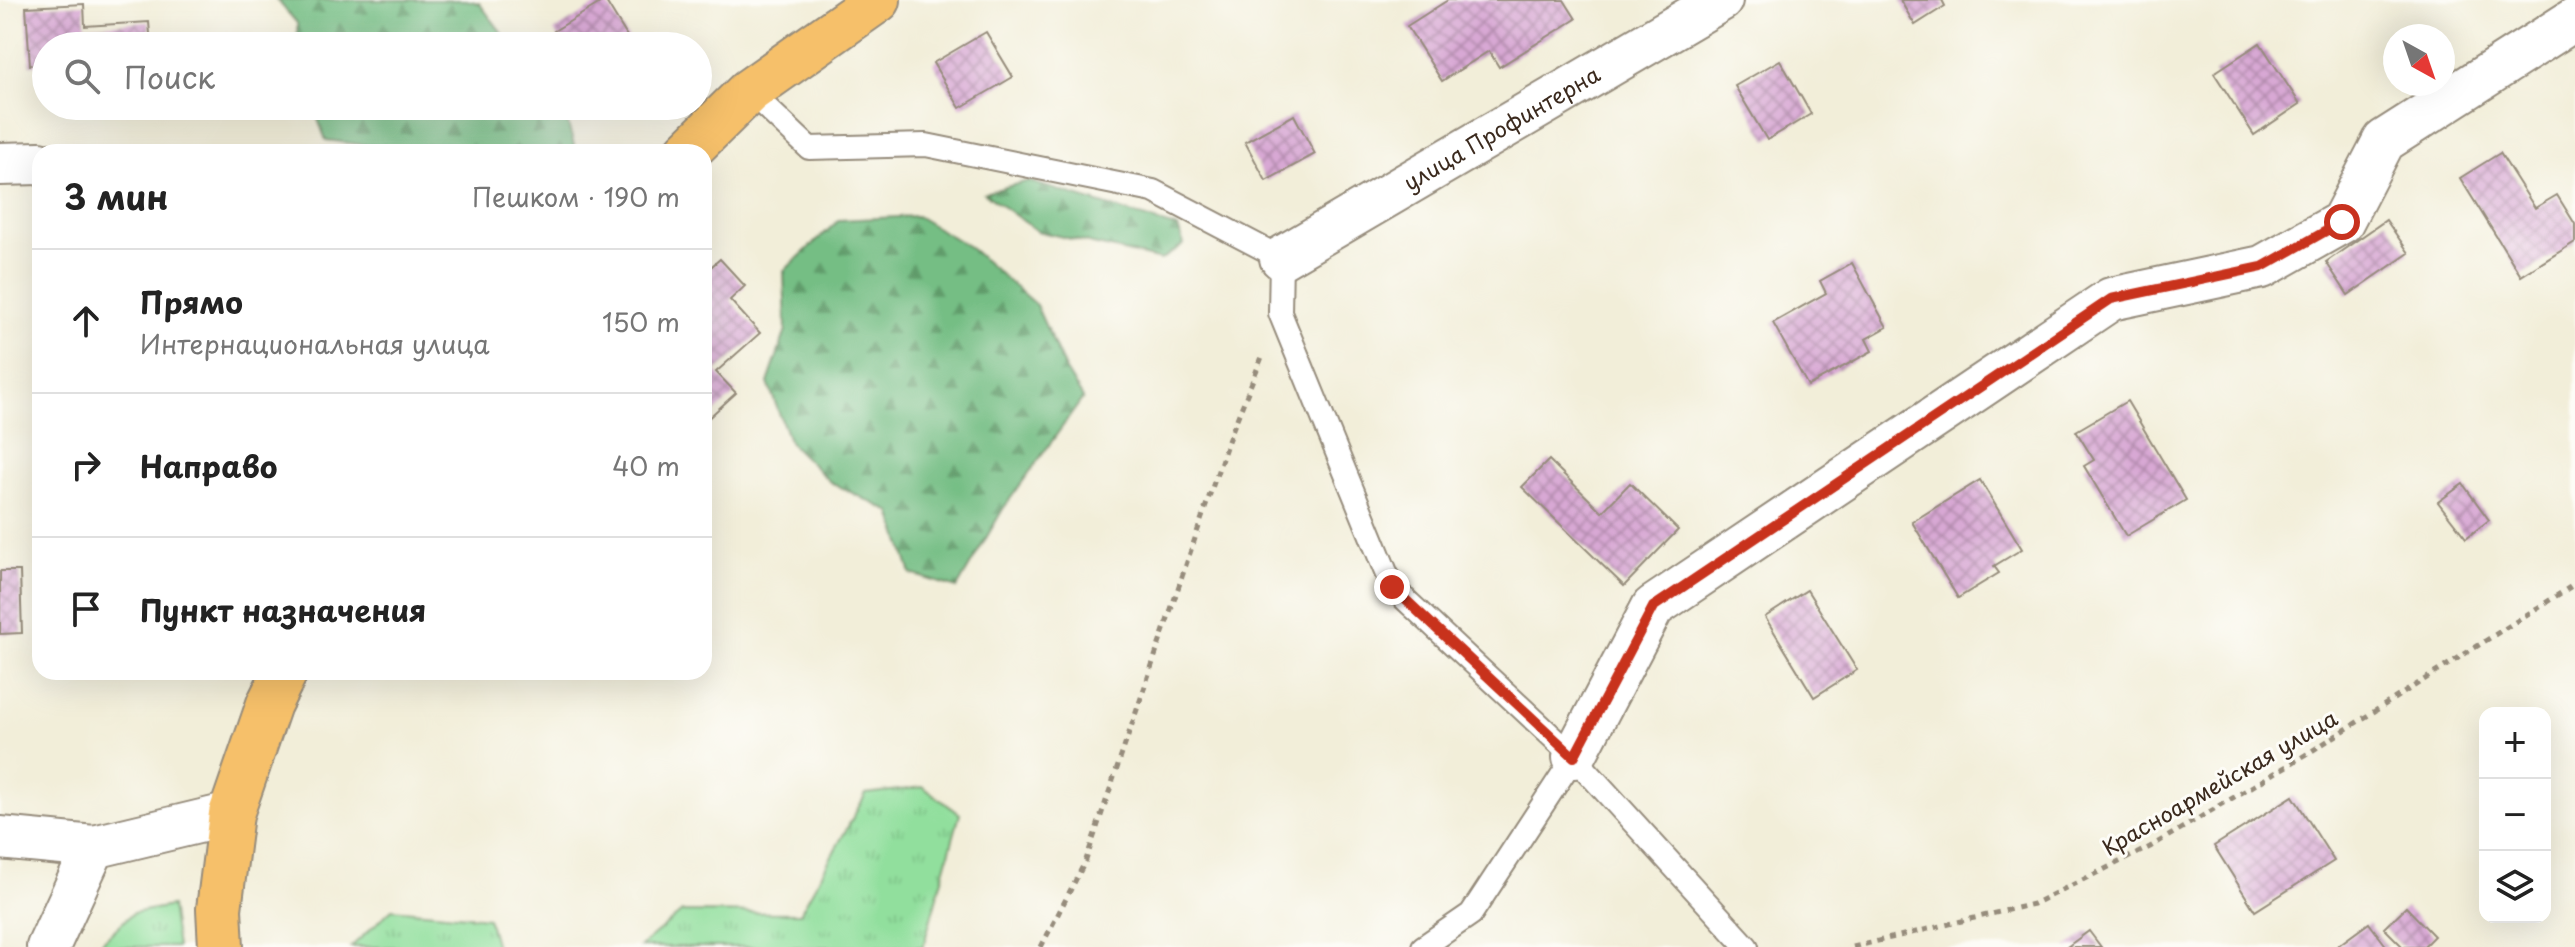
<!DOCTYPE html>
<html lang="ru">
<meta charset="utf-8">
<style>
:root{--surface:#fff;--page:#f2f2f2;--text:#222;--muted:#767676;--line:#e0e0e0}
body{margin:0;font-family:"Playpen Sans",sans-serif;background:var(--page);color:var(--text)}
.controls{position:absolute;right:24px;bottom:24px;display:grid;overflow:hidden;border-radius:16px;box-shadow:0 8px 32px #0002}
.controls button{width:72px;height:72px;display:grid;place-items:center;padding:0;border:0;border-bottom:2px solid var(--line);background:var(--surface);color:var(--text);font:40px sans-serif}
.compass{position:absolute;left:2383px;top:24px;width:72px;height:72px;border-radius:50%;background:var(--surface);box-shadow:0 8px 32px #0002;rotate:140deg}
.stop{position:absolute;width:24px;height:24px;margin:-18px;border:6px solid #c8321e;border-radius:50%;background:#fff}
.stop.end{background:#c8321e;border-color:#fff;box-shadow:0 2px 8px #0008}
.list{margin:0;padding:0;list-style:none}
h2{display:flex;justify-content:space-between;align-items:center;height:104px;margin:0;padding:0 32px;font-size:34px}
h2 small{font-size:26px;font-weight:400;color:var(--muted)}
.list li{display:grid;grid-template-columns:52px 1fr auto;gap:24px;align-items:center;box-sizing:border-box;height:144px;padding:0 32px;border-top:2px solid var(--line)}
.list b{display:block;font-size:30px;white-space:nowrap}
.list p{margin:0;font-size:26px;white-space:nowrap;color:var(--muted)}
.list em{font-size:26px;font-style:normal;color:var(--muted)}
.icon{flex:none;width:44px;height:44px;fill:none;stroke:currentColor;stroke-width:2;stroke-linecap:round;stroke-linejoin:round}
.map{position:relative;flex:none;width:2575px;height:947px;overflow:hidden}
.search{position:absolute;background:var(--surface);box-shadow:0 8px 32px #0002;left:32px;top:32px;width:680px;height:88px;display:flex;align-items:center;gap:20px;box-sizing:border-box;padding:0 28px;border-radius:44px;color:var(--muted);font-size:30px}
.panel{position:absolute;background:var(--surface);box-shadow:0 8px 32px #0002;left:32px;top:144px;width:680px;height:536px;border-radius:24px}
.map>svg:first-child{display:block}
.grass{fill:url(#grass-tufts);stroke:#66845e;stroke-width:2}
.forest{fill:url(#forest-firs);stroke:#587451;stroke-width:2}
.building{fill:url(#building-cross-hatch)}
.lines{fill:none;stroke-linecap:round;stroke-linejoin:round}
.service-casing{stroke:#968c7c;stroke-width:26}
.minor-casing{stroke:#968c7c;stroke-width:46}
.primary-casing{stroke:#968c7c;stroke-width:48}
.path{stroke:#968c7c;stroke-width:5;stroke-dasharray:6 6;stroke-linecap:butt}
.service{stroke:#fff;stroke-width:22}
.minor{stroke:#fff;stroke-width:42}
.primary{stroke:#f6c06b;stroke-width:44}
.route{stroke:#c8321e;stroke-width:10}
.labels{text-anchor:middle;stroke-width:6;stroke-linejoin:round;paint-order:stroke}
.street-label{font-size:22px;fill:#3b2a1e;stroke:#fdfcf7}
</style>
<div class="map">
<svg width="2575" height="947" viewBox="0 0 2575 947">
<defs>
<pattern id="grass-tufts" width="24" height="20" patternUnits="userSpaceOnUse" patternTransform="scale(2)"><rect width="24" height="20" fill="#91df9d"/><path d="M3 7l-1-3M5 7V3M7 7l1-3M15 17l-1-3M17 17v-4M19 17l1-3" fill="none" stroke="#7ec087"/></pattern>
<pattern id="forest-firs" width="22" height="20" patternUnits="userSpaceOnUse" patternTransform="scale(2)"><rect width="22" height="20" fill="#74be84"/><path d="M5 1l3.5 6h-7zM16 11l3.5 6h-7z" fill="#609b6b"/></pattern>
<pattern id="building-cross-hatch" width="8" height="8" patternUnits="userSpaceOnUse" patternTransform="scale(2)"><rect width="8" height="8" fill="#d8a8d4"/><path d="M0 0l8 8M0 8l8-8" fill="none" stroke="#b089ab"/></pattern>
</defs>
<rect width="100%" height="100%" fill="#fdfcf7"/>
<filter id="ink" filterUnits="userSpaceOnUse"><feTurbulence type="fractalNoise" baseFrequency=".0125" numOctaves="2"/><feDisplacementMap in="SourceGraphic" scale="16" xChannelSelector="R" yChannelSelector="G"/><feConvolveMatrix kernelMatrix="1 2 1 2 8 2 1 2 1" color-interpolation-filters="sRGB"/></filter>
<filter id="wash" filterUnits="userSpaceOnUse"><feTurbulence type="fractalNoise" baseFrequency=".006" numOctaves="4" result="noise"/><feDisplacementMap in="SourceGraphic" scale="32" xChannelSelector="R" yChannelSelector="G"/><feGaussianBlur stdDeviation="1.8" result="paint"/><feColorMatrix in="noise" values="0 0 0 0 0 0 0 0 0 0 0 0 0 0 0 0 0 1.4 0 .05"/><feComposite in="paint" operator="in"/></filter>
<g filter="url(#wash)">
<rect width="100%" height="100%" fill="#f2eed9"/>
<g class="grass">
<path d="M 923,787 L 960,814 L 923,947 L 640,947 L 682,912 L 800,913 L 866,794 Z"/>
<path d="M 171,906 L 177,947 L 96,947 L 133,913 Z"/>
<path d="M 392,909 L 488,918 L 496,947 L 351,947 Z"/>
</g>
<g class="forest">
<path d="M 277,0 L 466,0 L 479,3 L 512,46 L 298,46 L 297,23 Z"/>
<path d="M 313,106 L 559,106 L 565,114 L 576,152 L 421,152 L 326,140 Z"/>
<path d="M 1028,181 L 1178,228 L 1184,244 L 1161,260 L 1037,231 L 984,193 Z"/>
<path d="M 917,216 L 969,247 L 1036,305 L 1066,371 L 1083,398 L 1003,509 L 957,588 L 911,574 L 891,512 L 830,482 L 790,443 L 768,383 L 786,330 L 784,271 L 839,220 Z"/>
</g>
<g id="blocks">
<g class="building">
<path d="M 605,0 L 633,46 L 564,46 L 554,31 Z"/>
<path d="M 1448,0 L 1564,0 L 1576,19 L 1499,67 L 1489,51 L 1442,81 L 1407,26 Z"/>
<path d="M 1900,0 L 1942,0 L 1945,6 L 1915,25 Z"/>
<path d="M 84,4 L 85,26 L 149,22 L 151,46 L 46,46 L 46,64 L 30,65 L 26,7 Z"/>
<path d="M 986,32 L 1013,77 L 960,108 L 933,63 Z"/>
<path d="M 2260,43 L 2300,104 L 2254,135 L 2214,73 Z"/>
<path d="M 1780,60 L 1811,114 L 1767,140 L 1735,86 Z"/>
<path d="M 1294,115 L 1315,154 L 1266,181 L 1245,142 Z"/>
<path d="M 2500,153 L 2535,208 L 2557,195 L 2575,224 L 2575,242 L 2521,276 L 2460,178 Z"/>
<path d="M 2386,220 L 2409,253 L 2348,295 L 2326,262 Z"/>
<path d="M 720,259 L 745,286 L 730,300 L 760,333 L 716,372 L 736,393 L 704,422 L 704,273 Z"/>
<path d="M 1852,263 L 1887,327 L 1866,339 L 1872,351 L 1808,386 L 1773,323 L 1826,293 L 1820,281 Z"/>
<path d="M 2127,401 L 2186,500 L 2126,536 L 2084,466 L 2094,460 L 2076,431 Z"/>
<path d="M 1549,460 L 1602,512 L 1630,483 L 1678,530 L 1624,586 L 1522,487 Z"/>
<path d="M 1980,480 L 2022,549 L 1994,566 L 1999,573 L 1958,598 L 1912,522 Z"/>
<path d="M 2463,484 L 2489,520 L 2466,538 L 2438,502 Z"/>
<path d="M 0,571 L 20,571 L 22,633 L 0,634 Z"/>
<path d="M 1807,590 L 1857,670 L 1814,697 L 1765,617 Z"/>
<path d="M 2293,796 L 2334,861 L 2255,911 L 2214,846 Z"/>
<path d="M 2406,907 L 2434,936 L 2423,947 L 2403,947 L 2384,928 Z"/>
<path d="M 2369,923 L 2387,947 L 2336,947 Z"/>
<path d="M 2089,931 L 2101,947 L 2067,947 Z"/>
</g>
</g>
</g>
<g filter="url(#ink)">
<use href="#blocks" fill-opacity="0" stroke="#968c7c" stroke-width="2"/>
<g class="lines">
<defs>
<g id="service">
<path d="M 749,91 L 809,148 L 926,145 L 1153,191 L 1281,258 L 1280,313 L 1392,587 L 1574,757 L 1747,947"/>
<path d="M 1423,947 L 1471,914 L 1574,757"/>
</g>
<g id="minor">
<path d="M 0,164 L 40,163"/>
<path id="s1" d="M 1281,258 L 1721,0"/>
<path d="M 1574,757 L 1653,607 L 2111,299 L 2262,267 L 2342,222 L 2384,141 L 2575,19"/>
<path d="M 0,838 L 94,847"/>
<path d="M 48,947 L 94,847 L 231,814"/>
</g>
<g id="primary">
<path d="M 687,152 L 749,91 L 878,0"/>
<path d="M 221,947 L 219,909 L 231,814 L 269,704 L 285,672"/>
</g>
</defs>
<use href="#service" class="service-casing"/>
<use href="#minor" class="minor-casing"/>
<use href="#primary" class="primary-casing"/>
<g class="path">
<path d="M 1041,947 L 1086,860 L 1228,441 L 1262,357"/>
<path d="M 1853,947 L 2033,904 L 2150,847 L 2307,754 L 2575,584"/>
</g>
<use href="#service" class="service"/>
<use href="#minor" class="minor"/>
<use href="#primary" class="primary"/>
</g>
</g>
<g class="lines" filter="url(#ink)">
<path class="route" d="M 1392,587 L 1574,757 L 1653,607 L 2111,299 L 2262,267 L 2342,222"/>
</g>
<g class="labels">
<g class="street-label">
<text dy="8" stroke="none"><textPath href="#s1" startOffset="256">улица Профинтерна</textPath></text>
<text transform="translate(2220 783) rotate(-30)" y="8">Красноармейская улица</text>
</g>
</g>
</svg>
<div class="controls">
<button>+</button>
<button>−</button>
<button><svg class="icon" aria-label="layers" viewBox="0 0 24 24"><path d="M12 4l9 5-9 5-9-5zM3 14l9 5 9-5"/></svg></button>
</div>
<svg class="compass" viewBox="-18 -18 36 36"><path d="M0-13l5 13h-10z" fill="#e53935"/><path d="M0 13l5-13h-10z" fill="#767676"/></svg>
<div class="stop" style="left:2342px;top:222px"></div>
<div class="stop end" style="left:1392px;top:587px"></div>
<div class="search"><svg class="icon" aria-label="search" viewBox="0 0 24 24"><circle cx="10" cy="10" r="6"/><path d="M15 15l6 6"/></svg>Поиск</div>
<section class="panel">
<h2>3 мин<small>Пешком · 190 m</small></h2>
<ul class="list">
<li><svg class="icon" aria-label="ahead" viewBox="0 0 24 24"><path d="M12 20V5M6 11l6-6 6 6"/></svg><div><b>Прямо</b><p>Интернациональная улица</p></div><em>150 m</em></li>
<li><svg class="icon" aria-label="right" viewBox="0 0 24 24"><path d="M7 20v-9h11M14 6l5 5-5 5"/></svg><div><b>Направо</b></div><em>40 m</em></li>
<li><svg class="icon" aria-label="arrive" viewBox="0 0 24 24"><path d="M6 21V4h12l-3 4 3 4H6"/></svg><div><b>Пункт назначения</b></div></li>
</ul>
</section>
</div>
